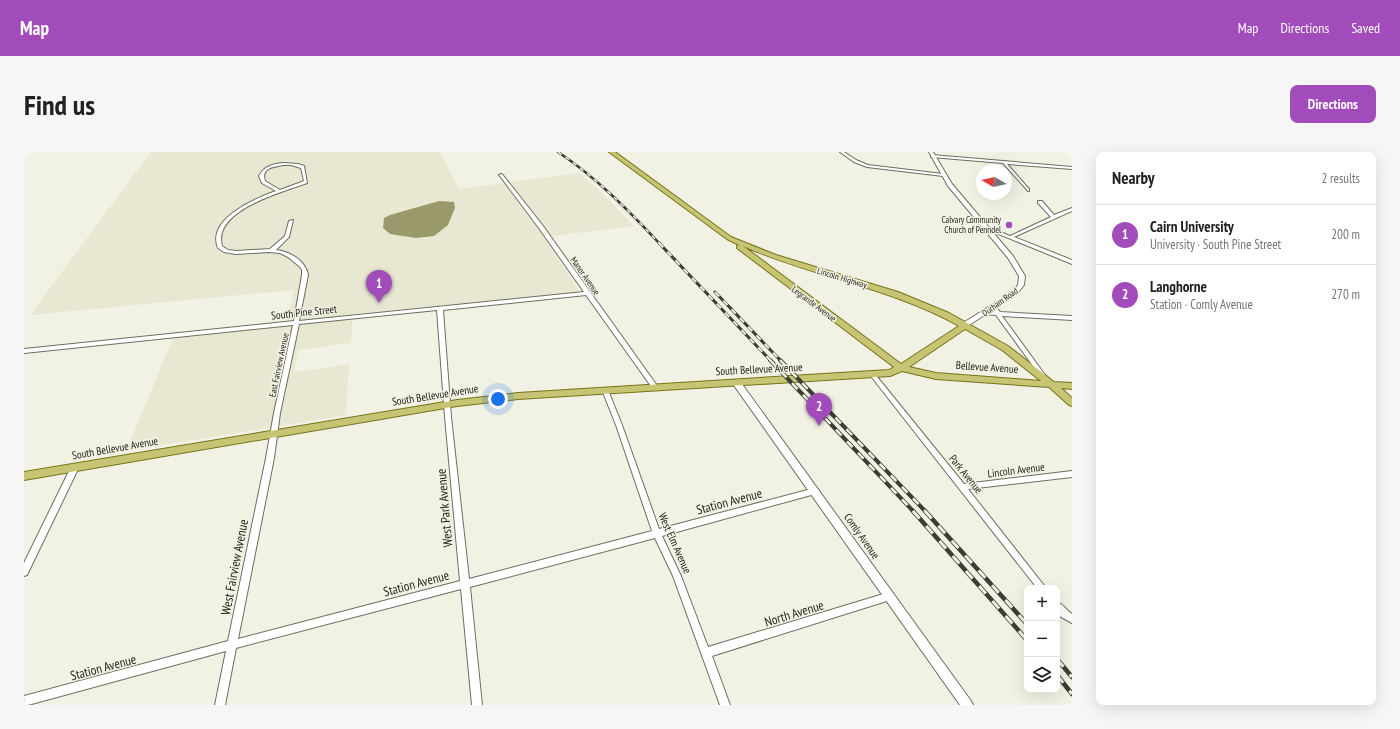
<!DOCTYPE html>
<meta charset="utf-8">
<style>
:root{--surface:#fff;--page:#f6f6f6;--text:#202124;--muted:#757577;--line:#e0e0e0;--accent:#a14cba}
body{margin:0;font-family:"PT Sans Narrow",sans-serif;background:var(--page);color:var(--text)}
.controls{position:absolute;right:12px;bottom:12px;display:grid;overflow:hidden;border-radius:8px;box-shadow:0 4px 16px #0002}
.controls button{width:36px;height:36px;display:grid;place-items:center;padding:0;border:0;border-bottom:1px solid var(--line);background:var(--surface);color:var(--text);font:20px sans-serif}
.compass{position:absolute;left:952px;top:12px;width:36px;height:36px;border-radius:50%;background:var(--surface);box-shadow:0 4px 16px #0002;rotate:279deg}
.you{position:absolute;left:474px;top:247px;width:14px;height:14px;margin:-10px;border:3px solid #fff;border-radius:50%;background:#1a73e8;box-shadow:0 0 0 6px #1a73e833}
.badge{display:grid;place-items:center;width:26px;height:26px;border-radius:50%;background:var(--accent);color:#fff;font-size:13px;font-weight:700}
.pin{position:absolute;translate:-50% -33px;filter:drop-shadow(0 1px 2px #0008)}
.pin::after{content:'';position:absolute;top:21px;width:14px;height:12px;background:inherit;clip-path:polygon(0 0,100% 0,50% 100%)}
.list{margin:0;padding:0;list-style:none}
h2{display:flex;justify-content:space-between;align-items:center;height:52px;margin:0;padding:0 16px;font-size:17px}
h2 small{font-size:13px;font-weight:400;color:var(--muted)}
.list li{display:grid;grid-template-columns:26px 1fr auto;gap:12px;align-items:center;box-sizing:border-box;height:60px;padding:0 16px;border-top:1px solid var(--line)}
.list b{display:block;font-size:15px;white-space:nowrap}
.list p{margin:0;font-size:13px;white-space:nowrap;color:var(--muted)}
.list em{font-size:13px;font-style:normal;color:var(--muted)}
.icon{flex:none;width:22px;height:22px;fill:none;stroke:currentColor;stroke-width:2;stroke-linecap:round;stroke-linejoin:round}
.map{position:relative;flex:none;width:1048px;height:553px;overflow:hidden;border-radius:8px}
header{display:flex;align-items:center;gap:24px;box-sizing:border-box;height:56px;padding:0 20px;background:var(--accent);color:#fff}
header strong{font-size:19px}
nav{display:flex;gap:22px;margin-inline-start:auto;font-size:14px}
.intro{display:flex;align-items:center;justify-content:space-between;box-sizing:border-box;height:96px;padding:0 24px}
h1{margin:0;font-size:28px}
.button{padding:10px 18px;border-radius:8px;background:var(--accent);color:#fff;font-size:14px;font-weight:700}
main{display:flex;gap:24px;padding:0 24px}
aside{flex:1;background:var(--surface);border-radius:8px;box-shadow:0 4px 16px #0002}
.map>svg:first-child{display:block}
.built{fill:#e8e8d2}
.water{fill:#99996b}
.lines{fill:none;stroke-linecap:round;stroke-linejoin:round}
.minor-casing{stroke:#6d6d61;stroke-width:2}
.tertiary-casing{stroke:#6d6d61;stroke-width:2}
.secondary-casing{stroke:#6d6d61;stroke-width:2}
.primary-casing{stroke:#76731a;stroke-width:2}
.minor{fill:#fff;fill-rule:evenodd}
.tertiary{fill:#fff;fill-rule:evenodd}
.secondary{fill:#fff;fill-rule:evenodd}
.primary{fill:#c7c574;fill-rule:evenodd}
.rail-far3-casing{stroke:#3d3d36;stroke-width:2.5}
.rail-far2-casing{stroke:#3d3d36;stroke-width:3}
.rail-far1-casing{stroke:#3d3d36;stroke-width:4}
.rail-casing{stroke:#3d3d36;stroke-width:4.5}
.rail-far3{stroke:#f2f2e4;stroke-width:1.5;stroke-dasharray:4.5;stroke-linecap:butt}
.rail-far2{stroke:#f2f2e4;stroke-width:2;stroke-dasharray:6;stroke-linecap:butt}
.rail-far1{stroke:#f2f2e4;stroke-width:2.5;stroke-dasharray:8;stroke-linecap:butt}
.rail{stroke:#f2f2e4;stroke-width:3;stroke-dasharray:10;stroke-linecap:butt}
.poi-dot{fill:#a14cba;stroke:#f2f2e4;stroke-width:1.5}
.labels{text-anchor:middle;stroke-width:3;stroke-linejoin:round;paint-order:stroke}
.far-poi-label{font-size:9px;fill:#24241e;stroke:#f2f2e4;text-anchor:end}
.far-street-label{font-size:9px;fill:#24241e;stroke:#f2f2e4}
.street-label{font-size:11px;fill:#24241e;stroke:#f2f2e4}
.near-street-label{font-size:13px;fill:#24241e;stroke:#f2f2e4}
</style>
<header>
<strong>Map</strong>
<nav><a>Map</a><a>Directions</a><a>Saved</a></nav>
</header>
<div class="intro"><h1>Find us</h1><a class="button">Directions</a></div>
<main>
<div class="map">
<svg width="1048" height="553" viewBox="0 0 1048 553">
<rect width="100%" height="100%" fill="#f2f2e4"/>
<path class="built" d="M 127,0 L 416,0 L 435,37 L 555,21 L 579,42 L 610,74 L 520,85 L 556,140 L 329,162 L 327,191 L 274,198 L 270,220 L 325,212 L 322,263 L 102,299 L 149,186 L 263,171 L 270,138 L 6,163 Z"/>
<path class="water" d="M 415,49 L 430,50 L 431,56 L 424,73 L 410,84 L 392,86 L 366,82 L 359,76 L 360,66 L 366,63 Z"/>
<g class="lines">
<defs>
<g id="minor">
<path d="M 816,0 L 820,0 L 832,8 L 844,13 L 919,22 L 921,23 L 919,24 L 843,15 L 830,10 Z"/>
<path d="M 908,3 L 1048,15 L 1048,17 L 983,12 L 1005,37 L 1005,39 L 1004,39 L 979,11 L 907,5 L 907,3 Z"/>
<path d="M 259,11 L 274,12 L 280,14 L 283,31 C 259,40 188,58 198,94 L 204,98 L 212,99 L 246,97 L 261,84 L 265,69 L 269,68 L 265,85 L 252,98 C 265,99 282,109 284,123 L 275,169 L 560,140 L 515,76 L 476,24 L 475,23 L 477,22 L 478,22 L 519,74 L 634,235 L 631,237 L 629,237 L 562,143 L 419,158 L 427,265 L 445,427 L 628,379 L 592,273 L 578,238 L 581,236 L 584,238 L 598,273 L 635,377 L 791,336 L 794,337 L 795,339 L 794,341 L 791,342 L 638,384 L 657,424 L 684,495 L 866,440 L 869,441 L 870,444 L 869,447 L 688,504 L 706,553 L 696,553 L 649,424 L 631,386 L 446,435 L 458,553 L 448,553 L 437,437 L 212,496 L 201,553 L 191,553 L 202,499 L 4,553 L 0,553 L 0,544 L 204,489 L 242,306 L 250,261 L 269,173 L 0,201 L 0,197 L 270,169 L 278,123 L 278,118 L 275,114 L 264,105 L 256,101 L 245,100 L 212,102 L 200,100 L 194,96 C 182,67 232,46 252,39 L 238,31 L 235,24 C 240,14 249,12 259,11 ZM 259,13 L 267,13 L 277,16 L 280,29 L 256,38 L 241,29 C 237,16 249,15 259,13 ZM 413,158 L 421,265 L 436,429 L 214,487 L 250,306 L 256,261 L 275,172 Z"/>
<path d="M 1014,49 L 1018,49 L 1030,63 L 1048,56 L 1048,59 L 990,85 L 1048,108 L 1048,112 L 960,76 L 964,75 L 986,84 L 1027,65 L 1014,51 Z"/>
<path d="M 969,153 L 971,154 L 976,160 L 1048,164 L 1048,168 L 978,164 L 1021,223 L 1022,224 L 1021,225 L 1017,225 L 972,163 L 959,162 L 959,160 L 970,160 L 966,155 Z"/>
<path d="M 848,220 L 850,221 L 940,332 L 1048,319 L 1048,325 L 944,337 L 1022,436 L 1013,436 L 846,223 L 845,222 L 846,221 Z"/>
<path d="M 51,312 L 54,313 L 55,315 L 3,423 L 0,424 L 0,411 L 47,315 L 48,313 Z"/>
<path d="M 1033,450 C 1039,452 1042,458 1048,462 L 1048,471 L 1037,465 L 1033,461 Z"/>
</g>
<path id="tertiary" d="M 709,228 L 715,228 L 947,549 L 949,553 L 936,553 L 709,232 L 708,230 Z"/>
<path id="secondary" d="M 905,0 L 909,0 L 928,32 L 989,104 L 1001,124 L 1000,133 L 993,142 L 942,175 L 938,173 L 939,171 L 989,140 L 994,133 L 995,124 L 984,106 L 924,34 Z"/>
<path id="primary" d="M 585,0 L 591,0 L 707,85 L 752,103 L 874,140 L 925,161 L 984,194 L 1030,230 L 1048,231 L 1048,237 L 1037,236 L 1048,246 L 1048,254 L 1045,253 L 1025,235 L 912,227 L 878,219 L 866,224 L 494,247 L 433,254 L 0,328 L 0,320 L 433,248 L 494,241 L 865,218 L 870,215 L 713,96 L 713,94 L 715,93 L 703,87 ZM 719,94 C 789,125 868,136 935,174 L 877,212 ZM 941,177 L 978,198 L 1017,229 L 912,221 L 885,215 Z"/>
</defs>
<use href="#minor" class="minor-casing"/>
<use href="#tertiary" class="tertiary-casing"/>
<use href="#secondary" class="secondary-casing"/>
<use href="#primary" class="primary-casing"/>
<use href="#minor" class="minor"/>
<use href="#tertiary" class="tertiary"/>
<use href="#secondary" class="secondary"/>
<use href="#primary" class="primary"/>
<defs>
<path id="rail-far3" d="M 534,0 C 573,26 604,58 636,92"/>
<g id="rail-far2">
<path d="M 635,91 L 747,209"/>
<path d="M 691,140 L 757,209"/>
</g>
<g id="rail-far1">
<path d="M 746,208 L 890,360"/>
<path d="M 756,208 L 902,360"/>
</g>
<g id="rail">
<path d="M 889,359 L 1003,488"/>
<path d="M 901,359 L 1003,472"/>
<path d="M 1033,507 L 1048,525"/>
<path d="M 1033,523 L 1048,542"/>
</g>
</defs>
<use href="#rail-far3" class="rail-far3-casing"/>
<use href="#rail-far2" class="rail-far2-casing"/>
<use href="#rail-far1" class="rail-far1-casing"/>
<use href="#rail" class="rail-casing"/>
<use href="#rail-far3" class="rail-far3"/>
<use href="#rail-far2" class="rail-far2"/>
<use href="#rail-far1" class="rail-far1"/>
<use href="#rail" class="rail"/>
</g>
<circle class="poi-dot" cx="985" cy="73" r="4"/>
<g class="labels">
<g class="far-poi-label">
<text x="977" y="71">Calvary Community<tspan x="977" dy="10">Church of Penndel</tspan></text>
</g>
<g class="far-street-label">
<text transform="translate(561 124) rotate(55)" y="3">Manor Avenue</text>
<text transform="translate(818 126) rotate(17)" y="3">Lincoln Highway</text>
<text transform="translate(976 150) rotate(-36)" y="3">Durham Road</text>
<text transform="translate(790 152) rotate(37)" y="3">Legrande Avenue</text>
<text transform="translate(255 213) rotate(-78)" y="3">East Fairview Avenue</text>
</g>
<g class="street-label">
<text transform="translate(280 160) rotate(-6)" y="4">South Pine Street</text>
<text transform="translate(963 215) rotate(4)" y="4">Bellevue Avenue</text>
<text transform="translate(735 217) rotate(-3)" y="4">South Bellevue Avenue</text>
<text transform="translate(411 243) rotate(-9)" y="4">South Bellevue Avenue</text>
<text transform="translate(91 296) rotate(-10)" y="4">South Bellevue Avenue</text>
<text transform="translate(992 318) rotate(-7)" y="4">Lincoln Avenue</text>
<text transform="translate(942 322) rotate(51)" y="4">Park Avenue</text>
<text transform="translate(838 384) rotate(55)" y="4">Comly Avenue</text>
<text transform="translate(651 391) rotate(66)" y="4">West Elm Avenue</text>
</g>
<g class="near-street-label">
<text transform="translate(705 349) rotate(-15)" y="5">Station Avenue</text>
<text transform="translate(420 356) rotate(-95)" y="5">West Park Avenue</text>
<text transform="translate(210 415) rotate(-79)" y="5">West Fairview Avenue</text>
<text transform="translate(392 431) rotate(-15)" y="5">Station Avenue</text>
<text transform="translate(770 461) rotate(-17)" y="5">North Avenue</text>
<text transform="translate(79 515) rotate(-15)" y="5">Station Avenue</text>
</g>
</g>
</svg>
<div class="controls">
<button>+</button>
<button>−</button>
<button><svg class="icon" aria-label="layers" viewBox="0 0 24 24"><path d="M12 4l9 5-9 5-9-5zM3 14l9 5 9-5"/></svg></button>
</div>
<svg class="compass" viewBox="-18 -18 36 36"><path d="M0-13l5 13h-10z" fill="#e53935"/><path d="M0 13l5-13h-10z" fill="#757577"/></svg>
<div class="you"></div>
<div class="pin badge" style="left:355px;top:151px">1</div>
<div class="pin badge" style="left:795px;top:274px">2</div>
</div>
<aside>
<h2>Nearby<small>2 results</small></h2>
<ul class="list">
<li><span class="badge">1</span><div><b>Cairn University</b><p>University · South Pine Street</p></div><em>200 m</em></li>
<li><span class="badge">2</span><div><b>Langhorne</b><p>Station · Comly Avenue</p></div><em>270 m</em></li>
</ul>
</aside>
</main>
